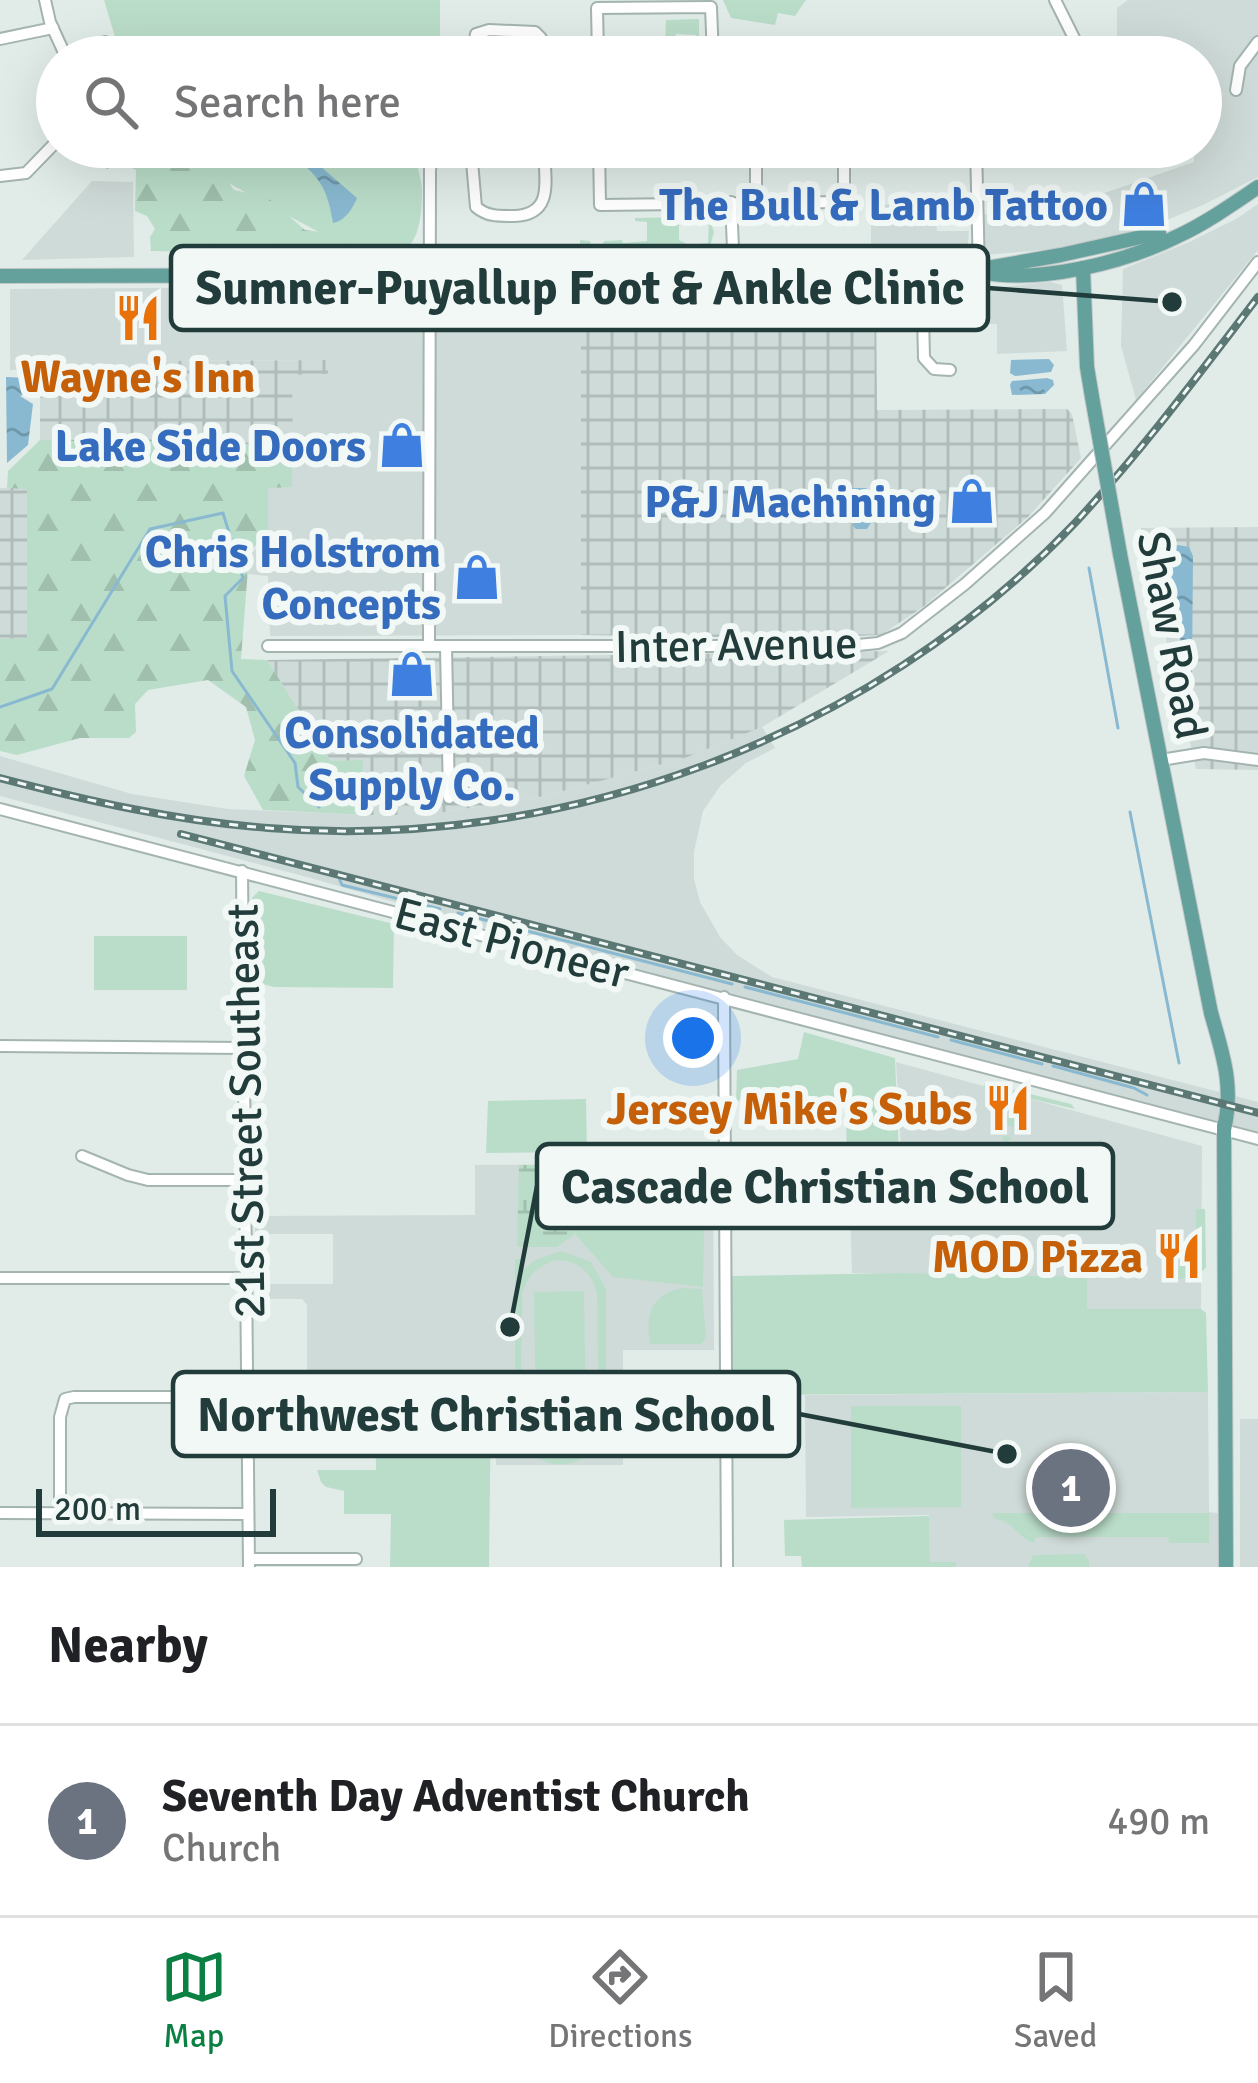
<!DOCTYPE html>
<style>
:root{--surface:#fff;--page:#f2f2f2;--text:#202124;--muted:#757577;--line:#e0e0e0;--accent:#0b8043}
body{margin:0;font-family:Signika,sans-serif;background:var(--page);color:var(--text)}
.scale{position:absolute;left:36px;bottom:30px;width:240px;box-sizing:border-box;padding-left:12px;border:6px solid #213c3a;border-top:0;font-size:33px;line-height:42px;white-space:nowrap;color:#213c3a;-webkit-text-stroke:9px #f1f8f6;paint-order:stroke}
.you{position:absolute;left:693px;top:1038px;width:42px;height:42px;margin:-30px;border:9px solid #fff;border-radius:50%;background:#1a73e8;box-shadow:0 0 0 18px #1a73e833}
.badge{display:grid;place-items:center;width:78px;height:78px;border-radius:50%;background:var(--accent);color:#fff;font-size:39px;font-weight:700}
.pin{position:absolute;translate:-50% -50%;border:6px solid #fff;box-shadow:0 3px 12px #0006}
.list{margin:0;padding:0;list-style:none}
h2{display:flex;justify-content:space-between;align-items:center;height:156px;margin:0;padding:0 48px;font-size:51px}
h2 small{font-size:39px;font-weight:400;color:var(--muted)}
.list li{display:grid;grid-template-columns:78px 1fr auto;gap:36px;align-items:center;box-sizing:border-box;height:192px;padding:0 48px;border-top:3px solid var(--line)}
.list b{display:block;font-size:45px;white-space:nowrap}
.list p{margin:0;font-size:39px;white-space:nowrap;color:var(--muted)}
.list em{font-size:39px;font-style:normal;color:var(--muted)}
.icon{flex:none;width:66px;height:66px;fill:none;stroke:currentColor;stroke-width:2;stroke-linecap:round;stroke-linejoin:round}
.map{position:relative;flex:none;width:1258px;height:1567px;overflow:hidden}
.search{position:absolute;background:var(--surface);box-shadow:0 12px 48px #0002;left:36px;right:36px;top:36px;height:132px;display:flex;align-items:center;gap:30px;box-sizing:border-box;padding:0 42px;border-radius:66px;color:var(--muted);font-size:45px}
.sheet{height:348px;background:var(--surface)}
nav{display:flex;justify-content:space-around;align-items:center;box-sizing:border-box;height:168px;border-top:3px solid var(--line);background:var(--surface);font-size:33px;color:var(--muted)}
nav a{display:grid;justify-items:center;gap:6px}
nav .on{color:var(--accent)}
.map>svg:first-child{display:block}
.built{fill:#cfdbd8}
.industrial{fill:url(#industrial-grid)}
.green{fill:#baddc9;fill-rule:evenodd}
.forest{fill:url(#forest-firs)}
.wetland{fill:url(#wetland-marsh)}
.water{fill:url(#water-ripples)}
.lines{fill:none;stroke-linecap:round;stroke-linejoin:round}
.stream{stroke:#89b9d1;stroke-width:3}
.minor-casing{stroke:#a4b4b1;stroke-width:14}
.major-casing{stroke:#c1c8c8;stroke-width:16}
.minor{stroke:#fff;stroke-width:10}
.major{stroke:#65a19c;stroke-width:14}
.rail-casing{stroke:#5c7875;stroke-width:8}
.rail{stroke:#f1f8f6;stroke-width:3;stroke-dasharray:9;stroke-linecap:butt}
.major-bridge-casing{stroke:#c1c8c8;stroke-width:16;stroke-linecap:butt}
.major-bridge{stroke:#65a19c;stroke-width:14}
.labels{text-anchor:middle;stroke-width:12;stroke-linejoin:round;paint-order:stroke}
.shop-label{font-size:45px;font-weight:bold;fill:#366cbe;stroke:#f1f8f6;text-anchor:end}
.food-label{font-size:45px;font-weight:bold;fill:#c56008;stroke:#f1f8f6;text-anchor:end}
.street-label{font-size:45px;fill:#213c3a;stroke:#f1f8f6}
.leader{fill:none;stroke:#213c3a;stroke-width:4.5}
.callout-dot{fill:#213c3a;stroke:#f1f8f6;stroke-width:4.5}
.callout{fill:#f1f8f6;stroke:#213c3a;stroke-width:4.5}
.callout-label{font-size:48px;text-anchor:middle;font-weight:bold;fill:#213c3a}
</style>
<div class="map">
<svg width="1258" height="1567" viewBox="0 0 1258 1567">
<defs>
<pattern id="industrial-grid" width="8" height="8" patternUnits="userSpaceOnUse" patternTransform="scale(3)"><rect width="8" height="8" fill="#cfdbd8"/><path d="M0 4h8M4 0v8" fill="none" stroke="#b1bdba"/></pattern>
<pattern id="forest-firs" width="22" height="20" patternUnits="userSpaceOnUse" patternTransform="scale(3)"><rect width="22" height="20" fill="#baddc9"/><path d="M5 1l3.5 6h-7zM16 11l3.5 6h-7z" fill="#a0bfad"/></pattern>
<pattern id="wetland-marsh" width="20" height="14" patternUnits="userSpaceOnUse" patternTransform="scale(3)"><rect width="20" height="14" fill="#baddc9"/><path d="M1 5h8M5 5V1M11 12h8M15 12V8" fill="none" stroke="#a0bfad"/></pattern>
<pattern id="water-ripples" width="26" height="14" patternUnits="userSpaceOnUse" patternTransform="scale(3)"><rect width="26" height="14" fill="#89b9d1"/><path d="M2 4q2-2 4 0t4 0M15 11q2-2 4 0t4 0" fill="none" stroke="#7098ab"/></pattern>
</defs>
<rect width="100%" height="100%" fill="#e1ece9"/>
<g class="built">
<path d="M 1128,0 L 1258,0 L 1258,177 L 1203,205 L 1128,236 L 1066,248 L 985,255 L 981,215 L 1070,205 L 1194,162 L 1194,147 L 1201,147 L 1201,57 L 1117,57 L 1117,8 Z"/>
<path d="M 92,181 L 133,182 L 134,257 L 22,260 Z"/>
<path d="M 935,203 L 937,231 L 969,231 L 967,255 L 871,257 L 871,205 Z"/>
<path d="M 1258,204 L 1258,250 L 1136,400 L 1121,346 L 1123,269 L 1187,243 L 1236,219 Z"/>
<path d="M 1051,282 L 1062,285 L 1067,351 L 997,354 L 997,324 L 965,324 L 965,288 L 1001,287 Z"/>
<path d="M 581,285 L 581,635 L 270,636 L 268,576 L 247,574 L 249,556 L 268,536 L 268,487 L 292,486 L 292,374 L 328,360 L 159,361 L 158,369 L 10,370 L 10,289 Z"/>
<path d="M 762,727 L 775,748 L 746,763 L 721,785 L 703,811 L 694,852 L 694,879 L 700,902 L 720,937 L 737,955 L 772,977 L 1258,1102 L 1258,1139 L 735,1000 L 307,877 L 0,796 L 0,756 L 132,794 L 228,809 L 366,815 L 426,815 L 545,796 L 685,758 Z"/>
<path d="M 896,1062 L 1202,1146 L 1201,1309 L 1087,1309 L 1087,1278 L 852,1273 L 849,1177 L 886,1177 L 902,1168 Z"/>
<path d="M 713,1164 L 714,1350 L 623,1350 L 623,1465 L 496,1465 L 496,1392 L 307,1393 L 307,1305 L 302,1299 L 255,1299 L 255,1284 L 333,1284 L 333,1234 L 255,1234 L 255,1216 L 475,1215 L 475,1165 Z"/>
<path d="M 1208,1392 L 1209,1512 L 1226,1514 L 1226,1567 L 930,1567 L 929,1515 L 806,1517 L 805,1395 Z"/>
<rect x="1240" y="1419" width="18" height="148"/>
</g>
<g class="industrial">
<path d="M 581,285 L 876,288 L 877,410 L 1067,409 L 1072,414 L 1081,458 L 1028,517 L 923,607 L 881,635 L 805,638 L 581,635 Z"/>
<path d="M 328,360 L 328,374 L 292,375 L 293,444 L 222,445 L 221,439 L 40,440 L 40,369 L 158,369 L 158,361 Z"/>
<rect x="0" y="488" width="27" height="151"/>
<path d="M 1258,527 L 1258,770 L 1196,769 L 1141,528 Z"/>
<path d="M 889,651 L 762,727 L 685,758 L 545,796 L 426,815 L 366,815 L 363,761 L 331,761 L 267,660 Z"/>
</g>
<g class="green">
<path d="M 104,0 L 440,0 L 440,57 L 121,57 Z"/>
<path d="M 723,0 L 806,0 L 795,16 L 778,13 L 775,25 L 731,18 Z"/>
<path d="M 699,19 L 699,47 L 696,35 L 676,34 L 672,45 L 665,47 L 666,20 Z"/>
<path d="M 162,147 L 416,147 C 414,163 423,179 422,195 C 421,251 403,265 350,249 Z"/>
<path d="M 688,217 L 679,223 L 679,240 L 689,245 L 708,243 L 709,220 L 693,219 L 693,217 L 709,217 L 714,232 L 709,250 L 580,251 L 580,240 L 590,241 L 591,244 L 603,244 L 604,241 L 622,240 L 623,243 L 647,241 L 647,222 L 635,221 L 635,218 Z"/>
<path d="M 259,891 L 394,924 L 393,988 L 274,987 L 252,981 L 252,898 Z"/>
<rect x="94" y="936" width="93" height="54"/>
<path d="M 804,1032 L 895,1058 L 899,1156 L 894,1167 L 847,1171 L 846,1109 L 838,1099 L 741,1099 L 736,1103 L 737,1070 L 798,1059 Z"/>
<path d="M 985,1083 L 1071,1104 L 1075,1109 L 1023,1097 L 1010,1140 L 1004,1142 L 1002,1136 L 1010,1137 L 1013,1127 L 1005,1124 L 1007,1117 L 1013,1118 L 1019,1097 L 984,1087 Z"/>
<path d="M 586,1099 L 587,1152 L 486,1153 L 488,1101 Z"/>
<path d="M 579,1165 L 700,1166 L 705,1171 L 703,1287 L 613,1277 L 576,1235 Z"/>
<path d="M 1196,1209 L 1205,1209 L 1206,1267 L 1197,1277 L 1172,1280 L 1168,1277 L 1167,1267 L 1191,1266 L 1196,1263 Z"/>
<path d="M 561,1251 L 591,1262 L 606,1289 L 606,1431 C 584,1478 530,1475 515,1425 L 515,1259 L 522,1259 L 523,1270 L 535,1260 ZM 556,1260 C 579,1261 591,1272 597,1293 L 599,1425 C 593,1441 583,1453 566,1455 C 551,1457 534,1450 527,1435 C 517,1413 523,1323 522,1294 C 528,1275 537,1266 556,1260 Z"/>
<path d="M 901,1273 L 1087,1277 L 1087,1309 L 1201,1309 L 1206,1313 L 1208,1392 L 729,1395 L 729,1279 L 731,1276 Z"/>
<path d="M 681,1288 L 702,1289 L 706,1338 L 701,1344 L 650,1344 C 645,1315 650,1296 681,1288 Z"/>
<path d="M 584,1291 L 586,1423 L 536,1424 L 534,1292 Z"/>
<path d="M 375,1397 L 491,1397 L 489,1567 L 390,1567 L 391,1514 L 344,1514 L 344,1491 L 326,1487 L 321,1482 L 317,1470 L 376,1470 Z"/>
<path d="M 851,1406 L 961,1406 L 961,1507 L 851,1508 Z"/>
<path d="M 992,1513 L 1209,1513 L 1209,1543 L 1169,1543 L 1168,1537 L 1036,1537 L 1034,1543 C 1018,1538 1012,1520 995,1519 Z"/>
<path d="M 929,1516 L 930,1562 L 956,1562 L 956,1567 L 802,1567 L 801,1556 L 785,1556 L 784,1520 Z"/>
<path d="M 1084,1554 L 1089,1561 L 1089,1567 L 1028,1567 L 1033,1555 Z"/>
</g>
<g class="forest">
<path d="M 99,147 L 163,147 L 165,155 C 199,153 215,162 234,190 L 267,197 L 305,230 L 367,238 L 373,248 L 365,255 L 151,251 L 150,237 L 155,229 L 147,216 L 135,211 L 136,170 L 121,163 L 107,169 L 95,154 Z"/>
<path d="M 222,439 L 223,445 L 293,444 L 292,487 L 268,488 L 268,536 L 255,546 L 249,556 L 241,659 L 267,660 L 331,761 L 363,760 L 366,815 L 263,810 L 244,776 L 255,740 L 246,707 L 208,680 L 148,690 L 135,704 L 136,732 L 129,738 L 80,738 L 17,755 L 0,751 L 0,639 L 27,638 L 27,489 L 7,488 L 8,471 L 40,440 Z"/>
</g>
<path class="wetland" d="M 519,1165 L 579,1165 L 575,1234 L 557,1247 L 517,1247 Z"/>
<g class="water">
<path d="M 286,147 L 298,147 L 357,198 C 353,208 345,221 333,223 C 326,179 316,178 286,147 Z"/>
<path d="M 1049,359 L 1054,365 L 1051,372 L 1015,376 L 1010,373 L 1011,360 Z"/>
<path d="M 6,377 L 30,378 L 33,387 L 31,392 L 20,396 L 33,404 L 28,445 L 7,463 Z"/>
<path d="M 1047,378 L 1053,380 L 1054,385 L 1045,394 L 1012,395 L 1010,385 L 1012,381 Z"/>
<path d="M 849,488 L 866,488 L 871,494 L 871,523 L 867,529 L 856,529 L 853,526 L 853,499 L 846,492 Z"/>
<path d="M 1178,545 L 1189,547 L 1193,556 L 1192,676 L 1188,676 L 1162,552 L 1163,548 Z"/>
</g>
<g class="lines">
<g class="stream">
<path d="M 1089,568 L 1118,728"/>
<path d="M 0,707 L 52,689 L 150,529 L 223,513 L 243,578 L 225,596 L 232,671 L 295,763 L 298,787 L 319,807"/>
<path d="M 1130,812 L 1179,1063"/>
<path d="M 339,878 L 342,885 L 440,909"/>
<path d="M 458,913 L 732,984"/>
<path d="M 745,987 L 938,1037"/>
<path d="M 951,1040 L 1042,1064"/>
<path d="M 1053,1066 L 1134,1088 L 1147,1095"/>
</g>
<defs>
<g id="minor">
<path d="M 45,0 L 50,22 L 66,57"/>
<path d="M 1055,0 L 1074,38 L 1078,57"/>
<path d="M 0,39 L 53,28"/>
<path d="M 66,56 L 105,42"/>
<path d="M 471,57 L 476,34 L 489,30 L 535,32 L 541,38 L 543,57"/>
<path d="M 598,57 L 597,8 L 711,7 L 713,57"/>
<path d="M 1236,90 L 1240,66 L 1258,42"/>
<path d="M 599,147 L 600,205 L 844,202 L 844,147"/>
<path d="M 756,147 L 756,202"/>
<path d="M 976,147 L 979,272"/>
<path d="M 471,150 L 476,207 C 488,217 499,216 514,216 C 556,215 544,177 544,147"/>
<path d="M 887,160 L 1005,158 L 1129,147"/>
<path d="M 0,176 L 26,173 L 57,141"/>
<path d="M 731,202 L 734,271"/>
<path d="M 922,271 L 924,358 L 934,369 L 950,370"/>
<path d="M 268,646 L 848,646 L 878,643 L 902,633 L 965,584 L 1045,513 L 1194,345 L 1258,262"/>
<path d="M 429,646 L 430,169 C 433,149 454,154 471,154"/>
<path d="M 446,646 L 449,798"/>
<path d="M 1161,760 L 1204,753 L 1258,760"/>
<path d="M 0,809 L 1258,1139"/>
<path d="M 242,871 L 249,1567"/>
<path d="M 724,997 L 727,1567"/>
<path d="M 0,1046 L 245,1048"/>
<path d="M 82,1156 L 128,1175 L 148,1180 L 247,1180"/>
<path d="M 0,1278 L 247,1278"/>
<path d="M 0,1513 L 248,1514"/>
<path d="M 60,1513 L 60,1417 L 65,1399 L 74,1397 L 248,1397"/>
<path d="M 249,1559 L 356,1559"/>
</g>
<g id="major">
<path d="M 1083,268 L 1087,367 L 1092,397"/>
<path d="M 982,269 L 1061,255 L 1159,233"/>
<path d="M 0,276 L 428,275 L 744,271 L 979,272 C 1038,284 1124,263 1178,236 C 1206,223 1233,204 1258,187"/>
<path d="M 1120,554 L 1211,1013 C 1223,1055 1234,1086 1224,1130"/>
<path d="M 1224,1125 L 1226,1567"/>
</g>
</defs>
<use href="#minor" class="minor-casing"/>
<use href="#major" class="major-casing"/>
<use href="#minor" class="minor"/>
<use href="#major" class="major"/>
<defs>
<g id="rail">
<path d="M 0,778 C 89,801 176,821 268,828 C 562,852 870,738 1075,523 C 1141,452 1199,374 1258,297"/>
<path d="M 181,834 L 1258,1113"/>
</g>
</defs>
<use href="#rail" class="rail-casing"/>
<use href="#rail" class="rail"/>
<defs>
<path id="major-bridge" d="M 1092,397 L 1120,554"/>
</defs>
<use href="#major-bridge" class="major-bridge-casing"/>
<use href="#major-bridge" class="major-bridge"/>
</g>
<defs>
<symbol id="shop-bare" viewBox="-9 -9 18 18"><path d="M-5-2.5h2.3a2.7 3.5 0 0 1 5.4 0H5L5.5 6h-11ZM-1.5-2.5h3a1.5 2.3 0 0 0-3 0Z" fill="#3f7fe0" stroke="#f1f8f6" stroke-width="2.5" paint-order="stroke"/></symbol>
<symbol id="restaurant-bare" viewBox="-9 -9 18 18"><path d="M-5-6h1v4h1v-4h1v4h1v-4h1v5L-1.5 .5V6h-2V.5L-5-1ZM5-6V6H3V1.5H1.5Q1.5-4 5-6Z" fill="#e8710a" stroke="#f1f8f6" stroke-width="2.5" paint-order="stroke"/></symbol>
</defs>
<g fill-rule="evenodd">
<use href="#shop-bare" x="1111" y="171" width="66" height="66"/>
<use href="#restaurant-bare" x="105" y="285" width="66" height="66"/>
<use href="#shop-bare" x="369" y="412" width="66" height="66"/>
<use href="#shop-bare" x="939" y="468" width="66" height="66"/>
<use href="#shop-bare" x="444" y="544" width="66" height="66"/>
<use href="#shop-bare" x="379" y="641" width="66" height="66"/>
<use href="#restaurant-bare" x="975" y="1075" width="66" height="66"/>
<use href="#restaurant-bare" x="1146" y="1223" width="66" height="66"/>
</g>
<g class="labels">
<g class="shop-label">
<text x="1108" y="220">The Bull &amp; Lamb Tattoo</text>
<text x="366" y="461">Lake Side Doors</text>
<text x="936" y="517">P&amp;J Machining</text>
<text x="441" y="567">Chris Holstrom<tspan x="441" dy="52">Concepts</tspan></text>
<text x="412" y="748" text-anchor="middle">Consolidated<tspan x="412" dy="52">Supply Co.</tspan></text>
</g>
<g class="food-label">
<text x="138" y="392" text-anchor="middle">Wayne's Inn</text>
<text x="972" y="1124">Jersey Mike's Subs</text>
<text x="1143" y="1272">MOD Pizza</text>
</g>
<g class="street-label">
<text transform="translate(1173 635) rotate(79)" y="16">Shaw Road</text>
<text transform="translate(736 644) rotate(-1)" y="16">Inter Avenue</text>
<text transform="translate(512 942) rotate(15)" y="16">East Pioneer</text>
<text transform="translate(245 1111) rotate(-91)" y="16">21st Street Southeast</text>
</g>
</g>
<path class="leader" d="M1172 302L988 288M510 1327L537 1186M1007 1454L799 1414"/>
<g class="callout-dot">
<circle cx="1172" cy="302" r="12"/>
<circle cx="510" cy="1327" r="12"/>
<circle cx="1007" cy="1454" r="12"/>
</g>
<g class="callout">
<rect x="171" y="246" width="817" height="84" rx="12"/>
<rect x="537" y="1144" width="576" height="84" rx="12"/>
<rect x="173" y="1372" width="626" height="84" rx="12"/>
</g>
<g class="callout-label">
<text x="580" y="304">Sumner-Puyallup Foot &amp; Ankle Clinic</text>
<text x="825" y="1203">Cascade Christian School</text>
<text x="486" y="1431">Northwest Christian School</text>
</g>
</svg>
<div class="scale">200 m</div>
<div class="you"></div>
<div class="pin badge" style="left:1071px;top:1488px;background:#6b7280">1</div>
<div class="search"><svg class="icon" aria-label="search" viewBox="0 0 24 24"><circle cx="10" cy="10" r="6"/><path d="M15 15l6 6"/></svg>Search here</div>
</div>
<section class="sheet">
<h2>Nearby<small></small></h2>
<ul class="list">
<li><span class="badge" style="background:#6b7280">1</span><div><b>Seventh Day Adventist Church</b><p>Church</p></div><em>490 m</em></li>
</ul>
</section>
<nav>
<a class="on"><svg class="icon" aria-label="map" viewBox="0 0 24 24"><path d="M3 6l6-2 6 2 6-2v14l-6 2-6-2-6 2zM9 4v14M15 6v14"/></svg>Map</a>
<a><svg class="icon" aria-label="directions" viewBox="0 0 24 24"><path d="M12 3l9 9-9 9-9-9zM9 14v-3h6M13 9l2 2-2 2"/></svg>Directions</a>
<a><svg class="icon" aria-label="saved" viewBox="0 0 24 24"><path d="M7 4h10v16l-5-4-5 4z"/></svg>Saved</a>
</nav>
